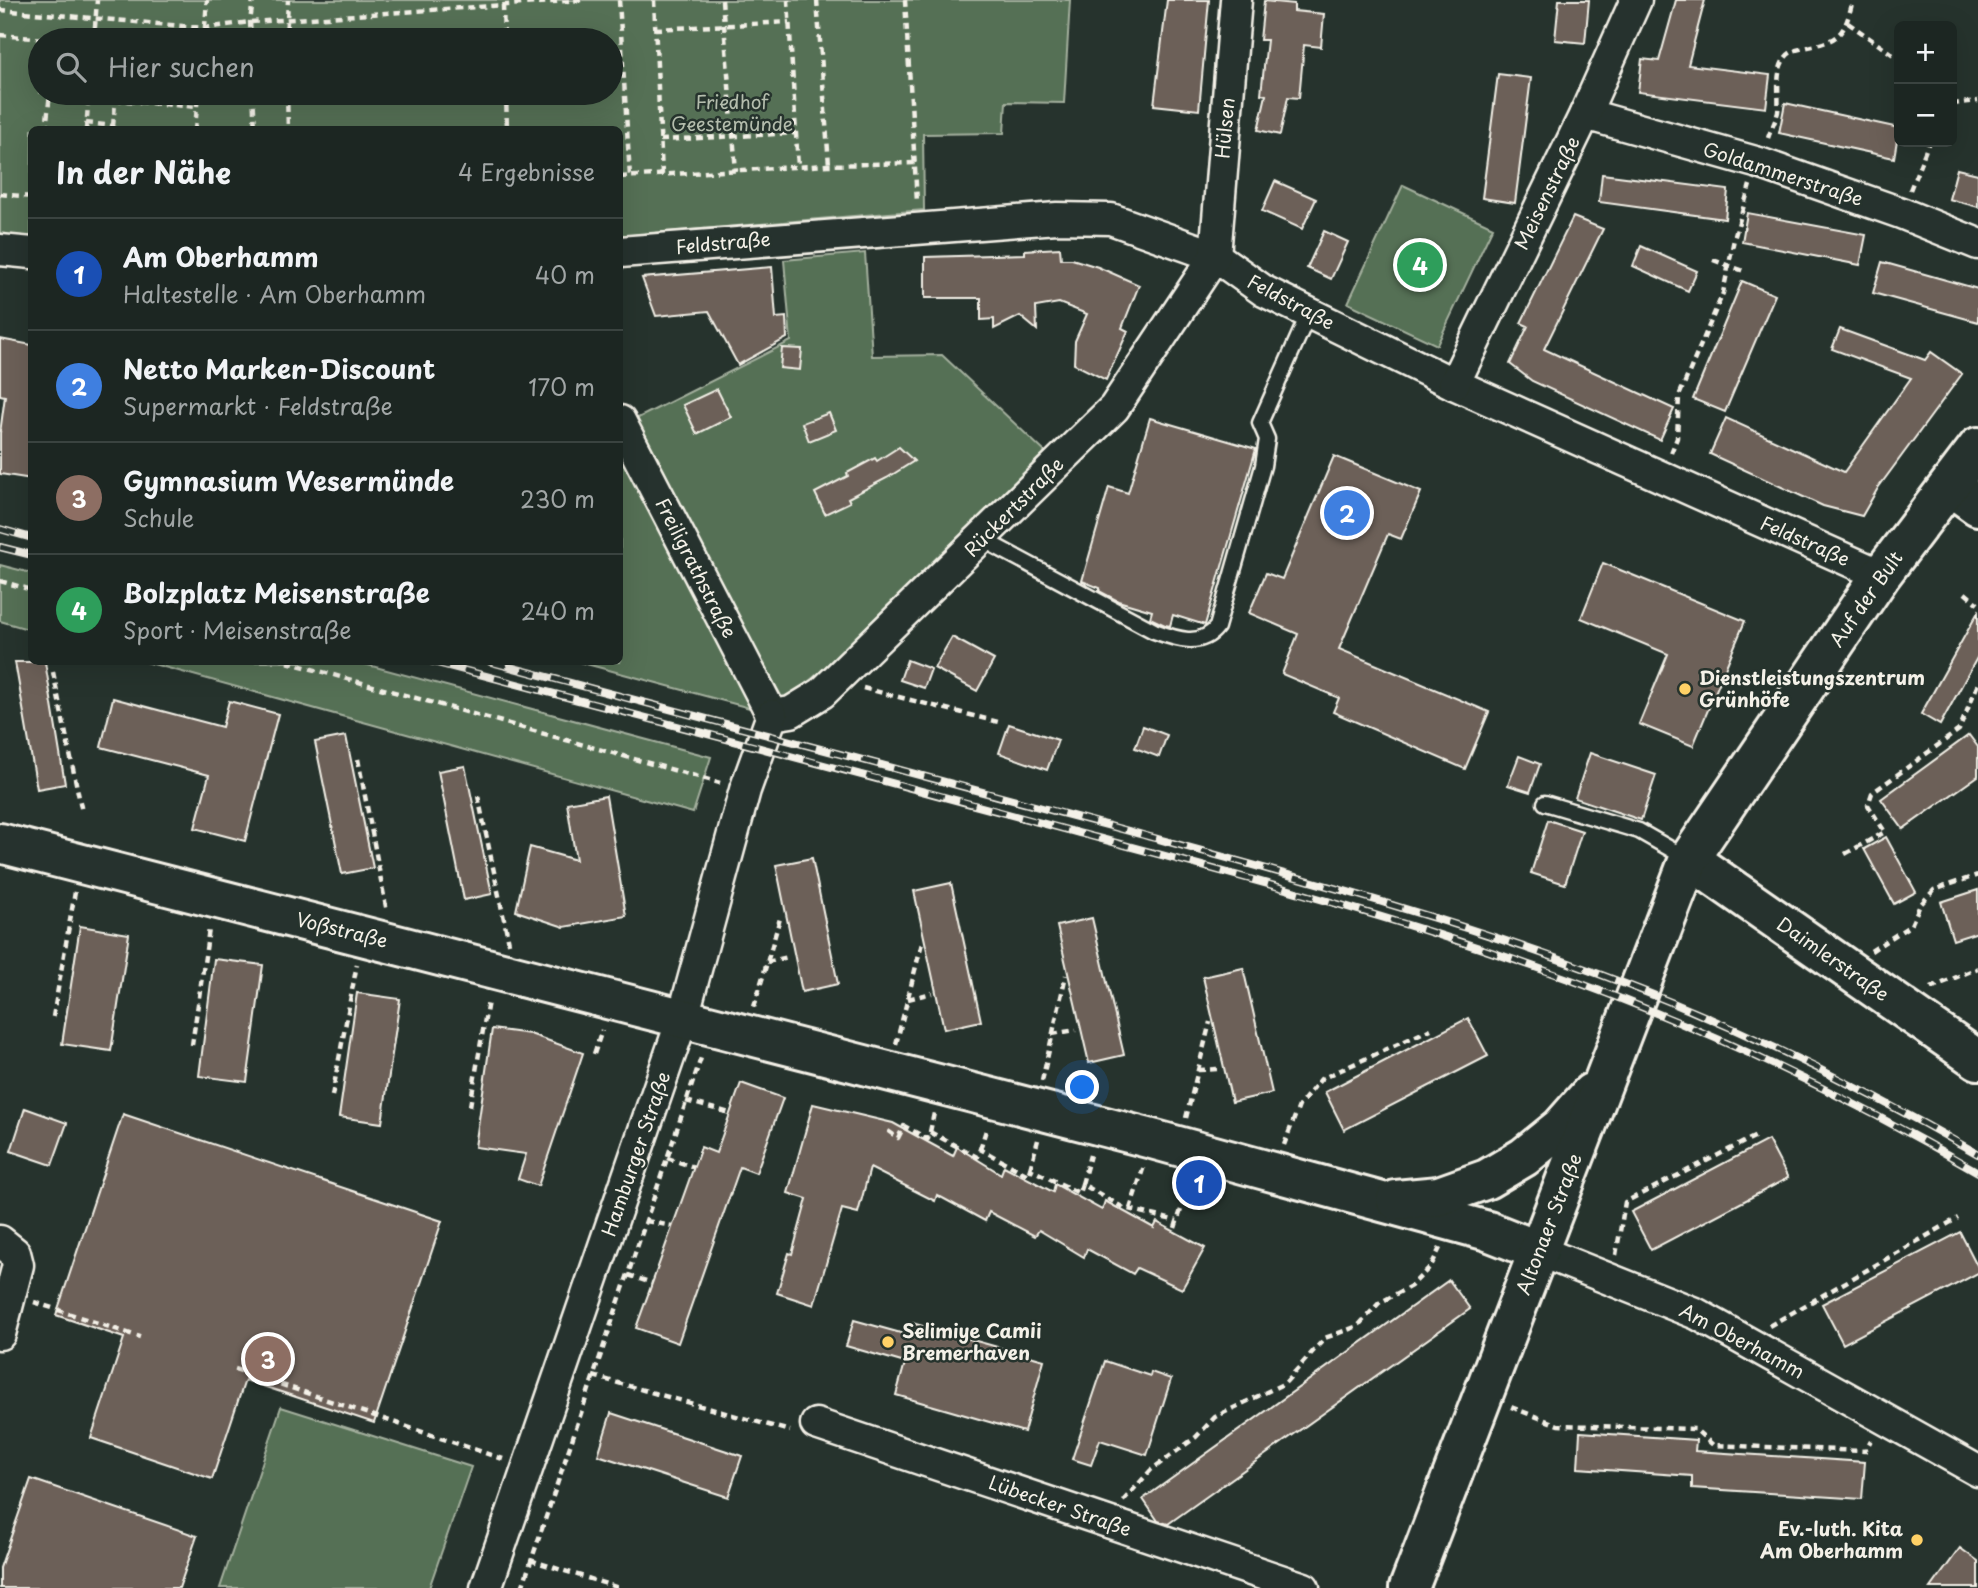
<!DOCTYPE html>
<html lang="de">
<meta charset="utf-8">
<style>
:root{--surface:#1c2622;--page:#252e2a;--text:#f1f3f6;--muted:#a0a5a5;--line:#3a4340;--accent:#db2777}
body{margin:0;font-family:"Playpen Sans",sans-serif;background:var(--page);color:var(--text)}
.controls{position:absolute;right:21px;top:21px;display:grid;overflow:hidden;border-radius:10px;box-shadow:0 7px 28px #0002}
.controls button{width:63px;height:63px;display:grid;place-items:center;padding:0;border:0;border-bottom:2px solid var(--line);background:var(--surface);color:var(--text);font:35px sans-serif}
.you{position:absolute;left:1083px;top:1088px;width:24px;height:24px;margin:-18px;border:5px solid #fff;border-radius:50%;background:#1a73e8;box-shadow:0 0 0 10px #1a73e833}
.badge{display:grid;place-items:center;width:46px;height:46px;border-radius:50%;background:var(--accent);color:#fff;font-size:23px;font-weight:700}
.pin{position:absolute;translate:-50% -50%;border:4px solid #fff;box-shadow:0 2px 7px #0006}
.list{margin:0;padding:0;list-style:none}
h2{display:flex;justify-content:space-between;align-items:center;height:91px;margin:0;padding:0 28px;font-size:30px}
h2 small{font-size:23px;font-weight:400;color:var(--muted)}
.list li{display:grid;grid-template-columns:46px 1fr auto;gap:21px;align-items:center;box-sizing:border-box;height:112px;padding:0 28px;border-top:2px solid var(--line)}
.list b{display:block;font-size:26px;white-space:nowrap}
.list p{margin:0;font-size:23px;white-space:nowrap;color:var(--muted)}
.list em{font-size:23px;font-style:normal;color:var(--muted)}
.icon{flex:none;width:38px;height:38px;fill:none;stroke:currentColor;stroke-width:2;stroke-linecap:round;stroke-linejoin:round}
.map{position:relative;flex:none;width:1978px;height:1588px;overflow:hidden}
.search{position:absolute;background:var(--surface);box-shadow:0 7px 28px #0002;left:28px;top:28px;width:595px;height:77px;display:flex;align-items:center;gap:18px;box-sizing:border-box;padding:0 24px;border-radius:38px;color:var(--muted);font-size:26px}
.panel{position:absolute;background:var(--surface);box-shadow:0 7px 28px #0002;left:28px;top:126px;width:595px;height:539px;border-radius:10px}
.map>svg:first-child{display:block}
.green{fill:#556f55;stroke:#a4b09e;stroke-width:2;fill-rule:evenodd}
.building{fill:#6c6058;stroke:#f4f1e8;stroke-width:2}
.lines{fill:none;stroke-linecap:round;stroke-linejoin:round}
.lane-casing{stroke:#f4f1e8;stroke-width:19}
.street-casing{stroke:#f4f1e8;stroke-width:35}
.secondary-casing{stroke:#f4f1e8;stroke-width:44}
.path{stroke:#f4f1e8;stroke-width:4.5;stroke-dasharray:7 5;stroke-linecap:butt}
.lane{stroke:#26332d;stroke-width:14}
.street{stroke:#26332d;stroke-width:30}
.secondary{stroke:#26332d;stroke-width:38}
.rail-casing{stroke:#f4f1e8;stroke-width:8}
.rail{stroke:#26332d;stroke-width:5;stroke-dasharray:16;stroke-linecap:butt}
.poi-dot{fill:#ffd166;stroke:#26332d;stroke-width:2.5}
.labels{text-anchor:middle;stroke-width:5;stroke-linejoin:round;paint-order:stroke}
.park-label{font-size:19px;fill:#b4bdad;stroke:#26332d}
.street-label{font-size:19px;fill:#f4f1e8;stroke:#26332d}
.poi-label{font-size:19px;font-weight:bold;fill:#f4f1e8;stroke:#26332d;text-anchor:start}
</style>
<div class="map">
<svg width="1978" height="1588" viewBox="0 0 1978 1588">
<rect width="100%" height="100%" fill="#26332d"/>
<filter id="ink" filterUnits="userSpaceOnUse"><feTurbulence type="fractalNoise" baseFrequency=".0143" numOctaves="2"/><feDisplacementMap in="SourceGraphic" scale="14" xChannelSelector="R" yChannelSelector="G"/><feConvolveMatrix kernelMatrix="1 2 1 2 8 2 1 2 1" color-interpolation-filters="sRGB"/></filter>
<g filter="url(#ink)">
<g class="green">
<path d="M 0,0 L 1070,0 L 1064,103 L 1006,102 L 1004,133 L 923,134 L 924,210 L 620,236 L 620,130 L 32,130 L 31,243 L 0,239 ZM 40,40 L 611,40 L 611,93 L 40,93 Z"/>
<path d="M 1403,185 L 1493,227 L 1437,345 L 1348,303 Z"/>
<path d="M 865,253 L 872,356 L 942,355 L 1045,452 L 819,673 L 784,701 L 630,422 L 791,341 L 784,260 Z"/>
<path d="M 620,439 L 757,710 L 579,662 L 620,662 Z"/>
<path d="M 0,565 L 31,573 L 31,630 L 0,621 Z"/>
<path d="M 146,662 L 357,662 L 711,757 L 693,813 Z"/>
<path d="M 281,1407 L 471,1467 L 429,1588 L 220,1588 Z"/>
</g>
<g class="building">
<path d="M 1167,0 L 1209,0 L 1199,110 L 1154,105 Z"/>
<path d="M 1559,0 L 1589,0 L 1585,43 L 1555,40 Z"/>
<path d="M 1676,0 L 1705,0 L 1688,65 L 1770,75 L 1766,108 L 1638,92 L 1642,59 L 1659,61 Z"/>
<path d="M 1264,1 L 1294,4 L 1294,11 L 1324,14 L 1321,47 L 1304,45 L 1299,98 L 1288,97 L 1280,135 L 1258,130 L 1266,95 L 1261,94 L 1267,40 L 1260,40 Z"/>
<path d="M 1498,74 L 1531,78 L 1515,203 L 1482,198 Z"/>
<path d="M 1785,103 L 1899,128 L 1894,158 L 1779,133 Z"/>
<path d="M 1957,169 L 1978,174 L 1978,207 L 1949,199 Z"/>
<path d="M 1602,174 L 1728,190 L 1725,219 L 1599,202 Z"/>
<path d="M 1275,181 L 1316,199 L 1302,229 L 1262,211 Z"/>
<path d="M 1747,213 L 1866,235 L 1860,265 L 1742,242 Z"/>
<path d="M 1573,217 L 1603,229 L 1544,349 L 1674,409 L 1660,440 L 1532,381 L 1510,364 L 1528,326 L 1521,323 Z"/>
<path d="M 1324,231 L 1348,242 L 1331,279 L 1307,268 Z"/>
<path d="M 1641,246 L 1697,271 L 1688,291 L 1633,266 Z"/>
<path d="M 1060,248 L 1061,259 L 1072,259 L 1098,267 L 1139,285 L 1122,328 L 1128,331 L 1106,380 L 1074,364 L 1075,341 L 1087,314 L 1059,303 L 1036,307 L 1037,330 L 1020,316 L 994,329 L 994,319 L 981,320 L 981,298 L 925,298 L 925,257 L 1025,254 L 1025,250 Z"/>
<path d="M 1882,262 L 1978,289 L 1978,322 L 1873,293 Z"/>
<path d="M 772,267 L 776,318 L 786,317 L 787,338 L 738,365 L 709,311 L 656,316 L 642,278 Z"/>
<path d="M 1742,281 L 1775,295 L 1725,412 L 1693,399 Z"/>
<path d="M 1840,329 L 1925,360 L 1931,352 L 1962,374 L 1878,488 L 1862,516 L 1823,506 L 1710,454 L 1726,418 L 1844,472 L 1911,378 L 1832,349 Z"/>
<path d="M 0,339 L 32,345 L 32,479 L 0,474 L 0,433 L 5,396 L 0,395 Z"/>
<path d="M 782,348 L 802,349 L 800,370 L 780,368 Z"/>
<path d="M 717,389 L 731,417 L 697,434 L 683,405 Z"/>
<path d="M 829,413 L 836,430 L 809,441 L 802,423 Z"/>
<path d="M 1150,418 L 1256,449 L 1205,625 L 1173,615 L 1170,626 L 1165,625 L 1150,618 L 1152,611 L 1118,601 L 1099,591 L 1100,588 L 1082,581 L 1109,487 L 1128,493 Z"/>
<path d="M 899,447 L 914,461 L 887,478 L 848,498 L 850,502 L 825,514 L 815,493 L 848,476 L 847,473 L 875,458 L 877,461 Z"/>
<path d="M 1334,456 L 1421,492 L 1401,539 L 1388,534 L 1339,649 L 1489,712 L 1465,769 L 1333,712 L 1339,698 L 1282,674 L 1298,634 L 1249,613 L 1266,573 L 1282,579 Z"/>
<path d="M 1603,563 L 1745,621 L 1693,746 L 1639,724 L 1668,654 L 1581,618 Z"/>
<path d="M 1978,612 L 1978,656 L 1940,725 L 1921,714 Z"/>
<path d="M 952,637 L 994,660 L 977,691 L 934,668 Z"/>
<path d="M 907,660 L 931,669 L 924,688 L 900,680 Z"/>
<path d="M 15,662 L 45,662 L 65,784 L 37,789 Z"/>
<path d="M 113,698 L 222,727 L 229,701 L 278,714 L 245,841 L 195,828 L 209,775 L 101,747 Z"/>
<path d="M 1009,724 L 1058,740 L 1047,770 L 999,753 Z"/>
<path d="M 1143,726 L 1167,735 L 1159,757 L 1135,748 Z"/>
<path d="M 1969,735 L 1978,747 L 1978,776 L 1903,829 L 1881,799 Z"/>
<path d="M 346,736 L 373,868 L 342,874 L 315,742 Z"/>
<path d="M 1590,753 L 1656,775 L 1641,820 L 1575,798 Z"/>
<path d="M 1519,756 L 1540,764 L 1530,792 L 1508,785 Z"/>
<path d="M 465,766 L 492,894 L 464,900 L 438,771 Z"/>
<path d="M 606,796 L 626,916 L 564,927 L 516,911 L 530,847 L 576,860 L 567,803 Z"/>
<path d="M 1548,820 L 1582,831 L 1565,884 L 1531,873 Z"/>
<path d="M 1886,837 L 1916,892 L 1894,904 L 1864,849 Z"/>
<path d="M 812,858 L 838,984 L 802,992 L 776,865 Z"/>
<path d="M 951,883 L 981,1021 L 944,1029 L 914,891 Z"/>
<path d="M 1978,890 L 1978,932 L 1953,940 L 1941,902 Z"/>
<path d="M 1092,918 L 1124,1055 L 1089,1063 L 1057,926 Z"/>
<path d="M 80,926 L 129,934 L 111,1051 L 62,1044 Z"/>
<path d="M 214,959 L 263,965 L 247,1082 L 199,1076 Z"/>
<path d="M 1243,968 L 1272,1093 L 1232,1102 L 1203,977 Z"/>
<path d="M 357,993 L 400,999 L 382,1123 L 339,1117 Z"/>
<path d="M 1468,1018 L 1488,1056 L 1344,1130 L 1325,1092 Z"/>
<path d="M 492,1029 L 530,1034 L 583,1053 L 538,1186 L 518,1179 L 526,1154 L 475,1147 Z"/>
<path d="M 741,1083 L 783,1098 L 756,1173 L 740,1167 L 678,1343 L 636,1328 L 701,1147 L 716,1153 Z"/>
<path d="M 813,1104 L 893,1123 L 953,1156 L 957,1147 L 1001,1174 L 1004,1166 L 1053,1192 L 1055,1184 L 1102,1210 L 1105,1201 L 1154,1228 L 1157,1222 L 1205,1248 L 1182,1289 L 1137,1268 L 1133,1274 L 1087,1249 L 1084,1257 L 1039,1230 L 1035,1236 L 989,1212 L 985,1221 L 937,1195 L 935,1201 L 870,1168 L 858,1213 L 842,1209 L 814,1305 L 777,1293 L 789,1253 L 792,1254 L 807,1199 L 788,1193 Z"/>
<path d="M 25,1108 L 67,1123 L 52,1165 L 11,1151 Z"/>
<path d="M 123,1114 L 442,1221 L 374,1423 L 245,1380 L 212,1479 L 91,1438 L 124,1338 L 56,1315 Z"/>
<path d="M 1768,1140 L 1788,1178 L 1651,1250 L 1631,1212 Z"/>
<path d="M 1960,1232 L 1978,1267 L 1978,1273 L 1843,1344 L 1822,1304 Z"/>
<path d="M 1449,1280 L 1470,1309 L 1168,1524 L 1158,1521 L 1143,1499 Z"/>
<path d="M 854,1320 L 908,1335 L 912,1323 L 1044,1360 L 1024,1432 L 896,1395 L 905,1363 L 846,1346 Z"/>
<path d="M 1105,1361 L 1150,1376 L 1151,1372 L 1171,1379 L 1147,1455 L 1100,1440 L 1091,1465 L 1072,1459 Z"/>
<path d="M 611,1413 L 742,1456 L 728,1497 L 598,1455 Z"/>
<path d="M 1580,1432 L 1696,1440 L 1695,1451 L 1865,1462 L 1862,1499 L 1692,1488 L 1692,1476 L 1578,1468 Z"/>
<path d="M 31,1479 L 197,1536 L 179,1588 L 0,1588 L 0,1568 Z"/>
<path d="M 1960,1548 L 1978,1561 L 1978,1588 L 1931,1588 Z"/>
</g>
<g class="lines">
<defs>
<g id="lane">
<path d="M 982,539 L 1154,631 C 1176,639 1201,648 1217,627 L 1263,466 L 1267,439 L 1260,423 L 1309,313"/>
<path d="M 1545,803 L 1639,831 L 1688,859"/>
</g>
<g id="street">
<path d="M 1585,114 L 1759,163 L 1901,213 L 1978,244"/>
<path d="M 0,250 L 32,253"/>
<path d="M 620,252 L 1057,218 L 1111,219 L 1215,256 L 1264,291 L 1454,384 L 1881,575"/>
<path d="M 1454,384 L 1585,114 L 1636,0"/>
<path d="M 620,421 L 772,715"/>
<path d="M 772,715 L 791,712 L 822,693 L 1114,408 L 1215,256 L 1236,0"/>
<path d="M 0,1241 L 15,1253 L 18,1265 L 0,1334"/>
<path d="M 1539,1251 L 1697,1314 L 1978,1471"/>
<path d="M 816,1424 L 1304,1588"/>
<path d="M 486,1588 L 683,1017 L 745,790 L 772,715"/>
</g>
<g id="secondary">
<path d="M 1950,486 L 1978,506"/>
<path d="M 0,843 L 1152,1139 L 1488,1231 L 1539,1251"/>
<path d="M 1689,859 L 1978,1060"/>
<path d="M 1396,1200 L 1439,1196 L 1487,1179 L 1524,1157 L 1561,1127 L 1591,1093"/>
<path d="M 1409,1588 L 1689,859 L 1881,575 L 1978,447"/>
</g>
</defs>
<use href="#lane" class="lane-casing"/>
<use href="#street" class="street-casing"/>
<use href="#secondary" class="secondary-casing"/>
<g class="path">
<path d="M 619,0 L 630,177"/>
<path d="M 654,0 L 662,175"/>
<path d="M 722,0 L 736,171"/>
<path d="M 788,0 L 798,167"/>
<path d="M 817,0 L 829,165"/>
<path d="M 905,0 L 917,202"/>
<path d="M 503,5 L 504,40"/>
<path d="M 0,10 L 205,28 L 250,22 L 582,0"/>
<path d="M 1848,23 L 1899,59"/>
<path d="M 655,29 L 789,22"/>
<path d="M 0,35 L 55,40"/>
<path d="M 94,40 L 97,0"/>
<path d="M 204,40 L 207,0"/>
<path d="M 251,40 L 250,22 L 253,0"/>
<path d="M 286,40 L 288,0"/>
<path d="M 253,93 L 255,130"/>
<path d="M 287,93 L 288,130"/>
<path d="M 506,93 L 507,130"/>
<path d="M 115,100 L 197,107"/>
<path d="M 1952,104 L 1978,101"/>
<path d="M 86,123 L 113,126 L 113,130"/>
<path d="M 113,126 L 116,93"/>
<path d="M 46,130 L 50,93"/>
<path d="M 86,130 L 89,93"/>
<path d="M 195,130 L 198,93"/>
<path d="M 1768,138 C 1771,129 1776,120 1778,112 C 1780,94 1774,74 1785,58 C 1790,51 1796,50 1804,48 C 1840,40 1844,36 1853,0"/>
<path d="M 660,140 L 796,133"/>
<path d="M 620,177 L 829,165 L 915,163"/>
<path d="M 1910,190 L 1929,142"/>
<path d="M 0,194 L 32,197"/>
<path d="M 1713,260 L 1744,271"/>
<path d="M 1671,453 L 1677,438 L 1679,396 L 1723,293 L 1734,239 L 1750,185"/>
<path d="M 0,581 L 32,590"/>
<path d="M 1965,593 L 1978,604"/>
<path d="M 287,662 L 720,783"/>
<path d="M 53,672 L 82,812"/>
<path d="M 863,688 L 1002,723"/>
<path d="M 358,759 L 387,912"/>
<path d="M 478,796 L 509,943"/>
<path d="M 1845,854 L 1885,832 L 1868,805 L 1872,793 L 1959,730 L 1978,684"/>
<path d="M 1871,951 L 1911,925 L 1920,905 L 1934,890 L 1978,875"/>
<path d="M 767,962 L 788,957"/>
<path d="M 1931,988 L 1978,968"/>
<path d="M 908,999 L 932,993"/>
<path d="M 754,1007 L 781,915"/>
<path d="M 53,1017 L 75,892"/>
<path d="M 1052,1034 L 1076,1030"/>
<path d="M 896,1044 L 922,943"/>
<path d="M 192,1045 L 209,929"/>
<path d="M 594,1054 L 602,1030"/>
<path d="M 1198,1070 L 1219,1069"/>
<path d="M 1042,1081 L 1066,975"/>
<path d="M 332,1096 L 357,964"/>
<path d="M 686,1101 L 730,1113"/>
<path d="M 470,1106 L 488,1001"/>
<path d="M 1186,1118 L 1210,1022"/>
<path d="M 888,1131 L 898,1138 L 904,1126 L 928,1139 L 930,1132 L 977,1157 L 980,1149 L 1028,1175 L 1030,1169 L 1079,1193 L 1082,1184 L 1124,1208 L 1177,1221"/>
<path d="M 930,1132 L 934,1113"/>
<path d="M 1284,1145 L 1299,1106 L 1321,1079 L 1431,1029"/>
<path d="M 980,1149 L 987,1127"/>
<path d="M 667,1158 L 694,1167"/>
<path d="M 1030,1169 L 1038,1140"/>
<path d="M 1082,1184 L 1090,1155"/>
<path d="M 1130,1209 L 1144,1166"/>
<path d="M 646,1221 L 672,1226"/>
<path d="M 1175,1228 L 1191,1179"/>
<path d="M 1616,1255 L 1625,1202 L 1758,1135"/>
<path d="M 628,1275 L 652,1283"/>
<path d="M 34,1302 L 140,1337"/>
<path d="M 1769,1326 L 1958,1218"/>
<path d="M 235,1369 L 503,1459"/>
<path d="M 593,1376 L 790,1431"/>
<path d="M 1511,1407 L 1558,1425 L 1695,1429 L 1713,1445 L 1865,1451 L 1871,1440"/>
<path d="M 1123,1501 L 1151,1470 L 1196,1437 L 1215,1417 L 1285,1383 L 1325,1338 L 1358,1326 L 1379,1303 L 1411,1286 L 1431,1266 L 1440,1248"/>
<path d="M 530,1560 L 619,1588"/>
<path d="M 522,1588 L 702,1055"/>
</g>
<use href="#lane" class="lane"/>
<use href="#street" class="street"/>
<use href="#secondary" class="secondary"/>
<defs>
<g id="rail">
<path d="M 0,529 L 32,538"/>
<path d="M 0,547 L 32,555"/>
<path d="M 433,662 C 647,718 862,774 1075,832 C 1229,873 1382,913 1532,966 C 1687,1020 1836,1089 1978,1172"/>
<path d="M 491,662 C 702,718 914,773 1125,830 C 1289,875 1456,919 1615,980 C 1741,1028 1862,1087 1978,1154"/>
</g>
</defs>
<use href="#rail" class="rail-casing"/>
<use href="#rail" class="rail"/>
</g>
</g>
<g class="poi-dot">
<circle cx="1685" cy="689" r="7"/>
<circle cx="888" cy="1342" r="7"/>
<circle cx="1917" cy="1540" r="7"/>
</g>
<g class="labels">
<g class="park-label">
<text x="732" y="109">Friedhof<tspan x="732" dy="22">Geestemünde</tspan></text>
</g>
<g class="street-label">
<text transform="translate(1225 128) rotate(-85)" y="7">Hülsen</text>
<text transform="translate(1783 174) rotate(18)" y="7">Goldammerstraße</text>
<text transform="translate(1547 193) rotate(-64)" y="7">Meisenstraße</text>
<text transform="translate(723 243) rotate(-5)" y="7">Feldstraße</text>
<text transform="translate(1291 302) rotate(28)" y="7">Feldstraße</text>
<text transform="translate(1014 507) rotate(-45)" y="7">Rückertstraße</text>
<text transform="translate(1805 541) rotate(24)" y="7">Feldstraße</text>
<text transform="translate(696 568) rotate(63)" y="7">Freiligrathstraße</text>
<text transform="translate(1866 599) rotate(-55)" y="7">Auf der Bult</text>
<text transform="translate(342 930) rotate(14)" y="7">Voßstraße</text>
<text transform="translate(1833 959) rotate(35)" y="7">Daimlerstraße</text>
<text transform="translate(636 1154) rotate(-71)" y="7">Hamburger Straße</text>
<text transform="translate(1549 1224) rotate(-69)" y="7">Altonaer Straße</text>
<text transform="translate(1742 1341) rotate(28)" y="7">Am Oberhamm</text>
<text transform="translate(1060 1506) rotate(19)" y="7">Lübecker Straße</text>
</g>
<g class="poi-label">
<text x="1699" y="685">Dienstleistungszentrum<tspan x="1699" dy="22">Grünhöfe</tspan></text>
<text x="902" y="1338">Selimiye Camii<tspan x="902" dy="22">Bremerhaven</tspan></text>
<text x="1903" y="1536" text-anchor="end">Ev.-luth. Kita<tspan x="1903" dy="22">Am Oberhamm</tspan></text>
</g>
</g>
</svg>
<div class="controls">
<button>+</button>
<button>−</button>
</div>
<div class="you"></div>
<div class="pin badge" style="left:1199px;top:1183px;background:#1a4fb4">1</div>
<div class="pin badge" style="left:1347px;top:513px;background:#3f7fe0">2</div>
<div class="pin badge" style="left:268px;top:1359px;background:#8d6e63">3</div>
<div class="pin badge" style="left:1420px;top:265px;background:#2e9e5b">4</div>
<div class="search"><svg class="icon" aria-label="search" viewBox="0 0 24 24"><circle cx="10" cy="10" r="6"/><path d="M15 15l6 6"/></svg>Hier suchen</div>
<section class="panel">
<h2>In der Nähe<small>4 Ergebnisse</small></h2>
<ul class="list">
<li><span class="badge" style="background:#1a4fb4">1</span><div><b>Am Oberhamm</b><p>Haltestelle · Am Oberhamm</p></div><em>40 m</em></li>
<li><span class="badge" style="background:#3f7fe0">2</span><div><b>Netto Marken-Discount</b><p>Supermarkt · Feldstraße</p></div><em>170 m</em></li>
<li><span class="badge" style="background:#8d6e63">3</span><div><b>Gymnasium Wesermünde</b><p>Schule</p></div><em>230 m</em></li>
<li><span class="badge" style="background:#2e9e5b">4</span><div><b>Bolzplatz Meisenstraße</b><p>Sport · Meisenstraße</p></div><em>240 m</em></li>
</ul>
</section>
</div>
